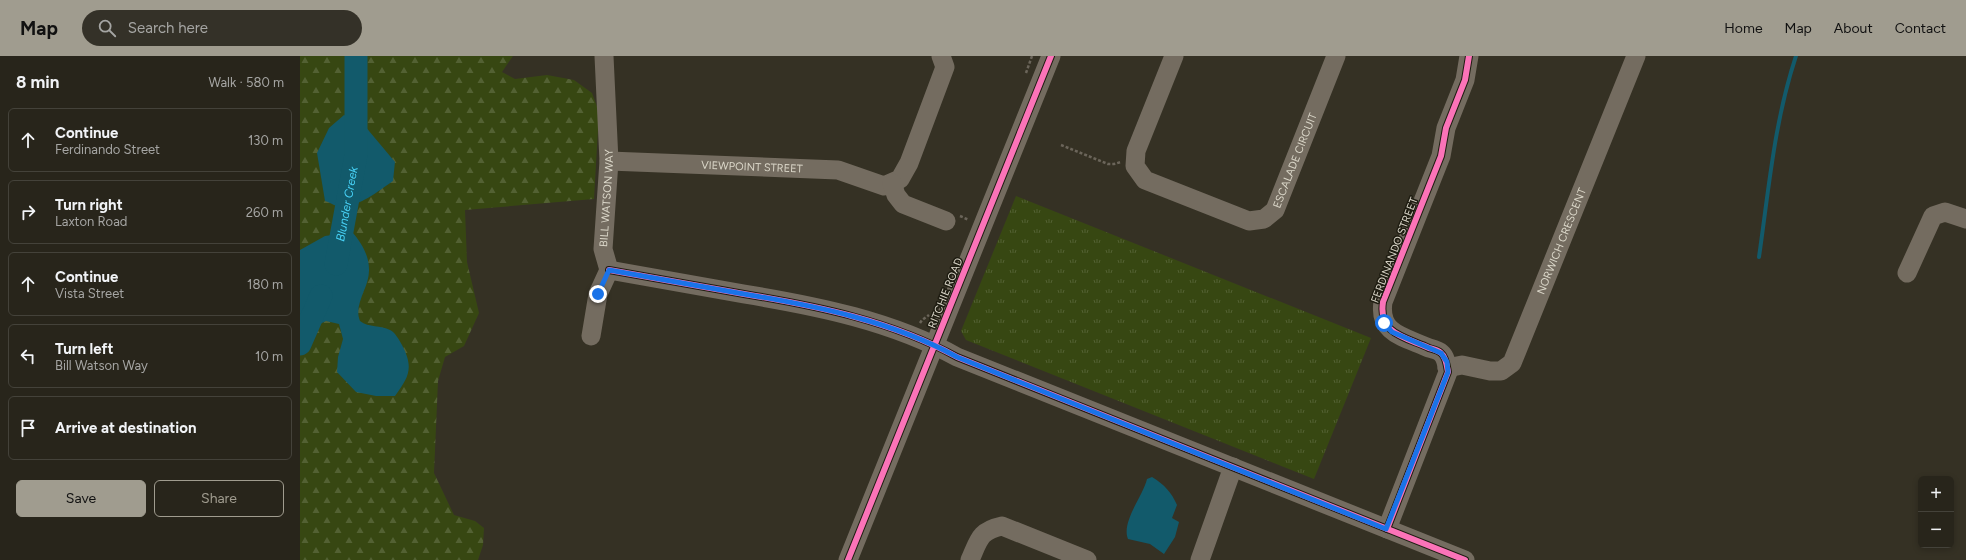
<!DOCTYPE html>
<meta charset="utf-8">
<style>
:root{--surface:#28251b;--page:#343128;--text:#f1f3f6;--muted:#a5a5a3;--line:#44423a;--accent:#a09c8f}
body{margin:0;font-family:Figtree,sans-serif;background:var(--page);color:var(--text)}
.controls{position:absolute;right:12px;bottom:12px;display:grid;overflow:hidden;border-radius:6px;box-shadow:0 2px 6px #0003}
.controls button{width:36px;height:36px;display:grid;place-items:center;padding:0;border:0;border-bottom:1px solid var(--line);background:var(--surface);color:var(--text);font:20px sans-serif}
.stop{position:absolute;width:12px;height:12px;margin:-9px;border:3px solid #1a73e8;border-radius:50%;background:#fff}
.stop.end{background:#1a73e8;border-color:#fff;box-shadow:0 1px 4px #0008}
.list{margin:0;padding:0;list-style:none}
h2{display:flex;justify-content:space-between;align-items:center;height:52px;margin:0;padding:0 16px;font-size:17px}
h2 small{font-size:13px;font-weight:400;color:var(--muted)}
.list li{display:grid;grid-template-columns:26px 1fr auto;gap:12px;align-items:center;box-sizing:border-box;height:64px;margin:0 8px 8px;padding:0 8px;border:1px solid var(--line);border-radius:6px}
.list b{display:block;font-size:15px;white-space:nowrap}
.list p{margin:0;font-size:13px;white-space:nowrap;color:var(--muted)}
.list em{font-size:13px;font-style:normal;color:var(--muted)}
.actions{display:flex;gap:8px;padding:12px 16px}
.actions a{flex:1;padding:9px 0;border:1px solid var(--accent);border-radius:6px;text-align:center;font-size:14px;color:var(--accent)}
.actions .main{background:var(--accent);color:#111}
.icon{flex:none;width:22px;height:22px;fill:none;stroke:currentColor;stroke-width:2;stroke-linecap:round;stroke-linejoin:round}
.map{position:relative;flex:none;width:1666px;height:504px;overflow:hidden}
header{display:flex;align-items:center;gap:24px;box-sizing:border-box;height:56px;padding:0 20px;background:var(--accent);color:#111}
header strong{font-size:19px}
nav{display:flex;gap:22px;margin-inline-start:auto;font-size:14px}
.search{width:280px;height:36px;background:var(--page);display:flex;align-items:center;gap:10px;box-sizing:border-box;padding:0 14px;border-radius:22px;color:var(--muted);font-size:15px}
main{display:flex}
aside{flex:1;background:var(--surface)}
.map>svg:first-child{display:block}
.grass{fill:url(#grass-tufts)}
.forest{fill:url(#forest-firs)}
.water{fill:#125a6b}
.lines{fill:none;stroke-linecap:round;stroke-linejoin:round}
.stream{stroke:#125a6b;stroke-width:4}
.river{stroke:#125a6b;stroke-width:23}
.path{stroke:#6b655a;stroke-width:2.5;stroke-dasharray:3 2;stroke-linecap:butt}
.minor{stroke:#746c60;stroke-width:19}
.cycleway-casing{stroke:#1f1d12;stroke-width:8}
.cycleway{stroke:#fb73b8;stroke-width:6}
.route{stroke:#1a73e8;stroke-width:5}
.labels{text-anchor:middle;stroke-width:3;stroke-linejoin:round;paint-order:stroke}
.street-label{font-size:11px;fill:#dad6c8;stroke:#1f1d12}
.water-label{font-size:12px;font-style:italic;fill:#47d1f6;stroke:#1f1d12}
</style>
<header>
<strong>Map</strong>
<div class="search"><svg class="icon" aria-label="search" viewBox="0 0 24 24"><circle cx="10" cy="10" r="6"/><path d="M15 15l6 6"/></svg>Search here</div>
<nav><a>Home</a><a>Map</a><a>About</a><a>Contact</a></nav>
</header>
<main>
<aside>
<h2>8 min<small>Walk · 580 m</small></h2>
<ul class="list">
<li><svg class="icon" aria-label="ahead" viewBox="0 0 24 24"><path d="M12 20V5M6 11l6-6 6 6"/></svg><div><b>Continue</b><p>Ferdinando Street</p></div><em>130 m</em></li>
<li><svg class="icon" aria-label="right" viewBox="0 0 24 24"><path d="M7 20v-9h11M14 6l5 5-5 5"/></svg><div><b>Turn right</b><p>Laxton Road</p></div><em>260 m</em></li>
<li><svg class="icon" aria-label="ahead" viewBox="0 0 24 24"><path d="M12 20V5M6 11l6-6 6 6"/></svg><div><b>Continue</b><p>Vista Street</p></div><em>180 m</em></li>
<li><svg class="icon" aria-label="left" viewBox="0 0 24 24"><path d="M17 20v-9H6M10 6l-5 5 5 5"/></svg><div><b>Turn left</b><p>Bill Watson Way</p></div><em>10 m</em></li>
<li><svg class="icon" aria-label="arrive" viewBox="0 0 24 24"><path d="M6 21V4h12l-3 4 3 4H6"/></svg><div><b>Arrive at destination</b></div></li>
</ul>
<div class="actions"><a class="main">Save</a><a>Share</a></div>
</aside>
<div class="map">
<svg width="1666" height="504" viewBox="0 0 1666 504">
<defs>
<pattern id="grass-tufts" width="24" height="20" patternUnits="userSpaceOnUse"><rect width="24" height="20" fill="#374712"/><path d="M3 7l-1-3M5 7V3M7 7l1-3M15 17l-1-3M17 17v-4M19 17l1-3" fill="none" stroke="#536133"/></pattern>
<pattern id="forest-firs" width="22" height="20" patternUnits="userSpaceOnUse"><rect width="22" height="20" fill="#374712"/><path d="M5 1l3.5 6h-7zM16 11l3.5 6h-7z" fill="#536133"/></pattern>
</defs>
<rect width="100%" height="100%" fill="#353124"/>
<path class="grass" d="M 716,140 L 1071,282 L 1014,423 L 666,284 L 661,275 Z"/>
<path class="forest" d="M 0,0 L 213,0 L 202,16 L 215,23 L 247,19 L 274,24 L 292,37 L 299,56 L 294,143 L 165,154 L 167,206 L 179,257 L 164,290 L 145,301 L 138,325 L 134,417 L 154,459 L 175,465 L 184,472 L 183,489 L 178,504 L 0,504 Z"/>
<g class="water">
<path d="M 44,59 L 64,69 L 95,106 L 93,125 C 77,136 57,153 37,150 C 33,149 29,146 25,145 L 17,97 L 29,72 Z"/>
<path d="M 52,176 C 61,186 69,199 69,213 C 70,231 53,248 60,265 C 69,272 81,269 90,274 C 95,276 99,284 102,289 C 114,312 109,321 95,340 L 76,340 L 56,336 L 37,316 L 38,301 L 43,283 L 39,268 L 26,265 L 14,271 L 0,264 L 0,194 L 25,180 Z"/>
<path d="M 852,421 C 864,428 872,437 877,449 L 872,462 L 879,466 L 875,481 L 864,498 L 850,488 L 828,483 C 821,466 843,440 847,423 Z"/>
</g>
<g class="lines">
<path class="stream" d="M 1459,201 C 1469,132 1474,67 1496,0"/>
<g class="river">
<path id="s1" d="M 36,208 L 56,99 L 56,0"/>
<path d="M 0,288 L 21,240"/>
</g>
<g class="path">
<path d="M 726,17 L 732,0"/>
<path d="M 761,89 L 808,108 L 814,108 L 821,106"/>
<path d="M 660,160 L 669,164"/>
<path d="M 620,267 L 622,264 L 629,259"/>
</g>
<g class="minor">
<path id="s2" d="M 874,0 L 836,95 L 835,110 L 845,124 L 949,165 L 964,163 L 975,154 L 1036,0"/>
<path id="s3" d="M 309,105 L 538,114 L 584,130 L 600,123 L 609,107 L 645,11 L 641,0"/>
<path d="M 592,127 L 596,139 L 603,148 L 646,165"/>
<path d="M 309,214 C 354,222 399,230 444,238 C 517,250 592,265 657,301 L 1165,504"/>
<path d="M 1607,217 L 1633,160 L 1645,156 L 1666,163"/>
<path id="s4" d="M 291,280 L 298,238 L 309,214 L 303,193 L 309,105 L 304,0"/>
<path id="s5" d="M 1147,312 L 1162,309 L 1190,315 L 1201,315 L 1212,307 L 1336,0"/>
<path d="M 1087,473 L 1148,316 C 1147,310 1146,301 1141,297 C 1138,294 1133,293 1129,292 C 1105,281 1078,278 1083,246 L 1141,100 L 1146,72 L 1165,24 L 1169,0"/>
<path d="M 548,504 L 751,0"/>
<path d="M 670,504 C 679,484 679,475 702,470 L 787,504"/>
<path d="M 900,504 L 933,411"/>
</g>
<defs>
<g id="cycleway">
<path d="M 309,214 C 354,222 399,230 444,238 C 517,250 592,265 657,301 L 1165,504"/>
<path d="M 1087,473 L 1148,316 C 1147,310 1146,301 1141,297 C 1138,294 1133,293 1129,292 C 1105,281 1078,278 1083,246 L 1141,100 L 1146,72 L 1165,24 L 1169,0"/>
<path d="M 548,504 L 751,0"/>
</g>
</defs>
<use href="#cycleway" class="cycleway-casing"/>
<use href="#cycleway" class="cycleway"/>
</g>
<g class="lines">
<path class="route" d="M 298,238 L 309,214 C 354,222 399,230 444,238 C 516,250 592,265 657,301 L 1086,473 L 1148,316 L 1147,306 L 1141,297 L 1092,276 L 1084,267"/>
</g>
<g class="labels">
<g class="street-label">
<text dy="4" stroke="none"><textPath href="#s2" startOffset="329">ESCALADE CIRCUIT</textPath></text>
<text dy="4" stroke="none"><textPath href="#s3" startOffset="143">VIEWPOINT STREET</textPath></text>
<text dy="4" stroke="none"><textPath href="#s4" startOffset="142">BILL WATSON WAY</textPath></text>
<text dy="4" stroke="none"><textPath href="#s5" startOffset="200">NORWICH CRESCENT</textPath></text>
<text transform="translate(1094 194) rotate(-69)" y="4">FERDINANDO STREET</text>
<text transform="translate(645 237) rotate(-68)" y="4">RITCHIE ROAD</text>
</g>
<g class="water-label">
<text dy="4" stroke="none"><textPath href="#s1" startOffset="61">Blunder Creek</textPath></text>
</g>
</g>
</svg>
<div class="controls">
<button>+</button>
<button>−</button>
</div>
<div class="stop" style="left:1084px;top:267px"></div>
<div class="stop end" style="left:298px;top:238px"></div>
</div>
</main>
